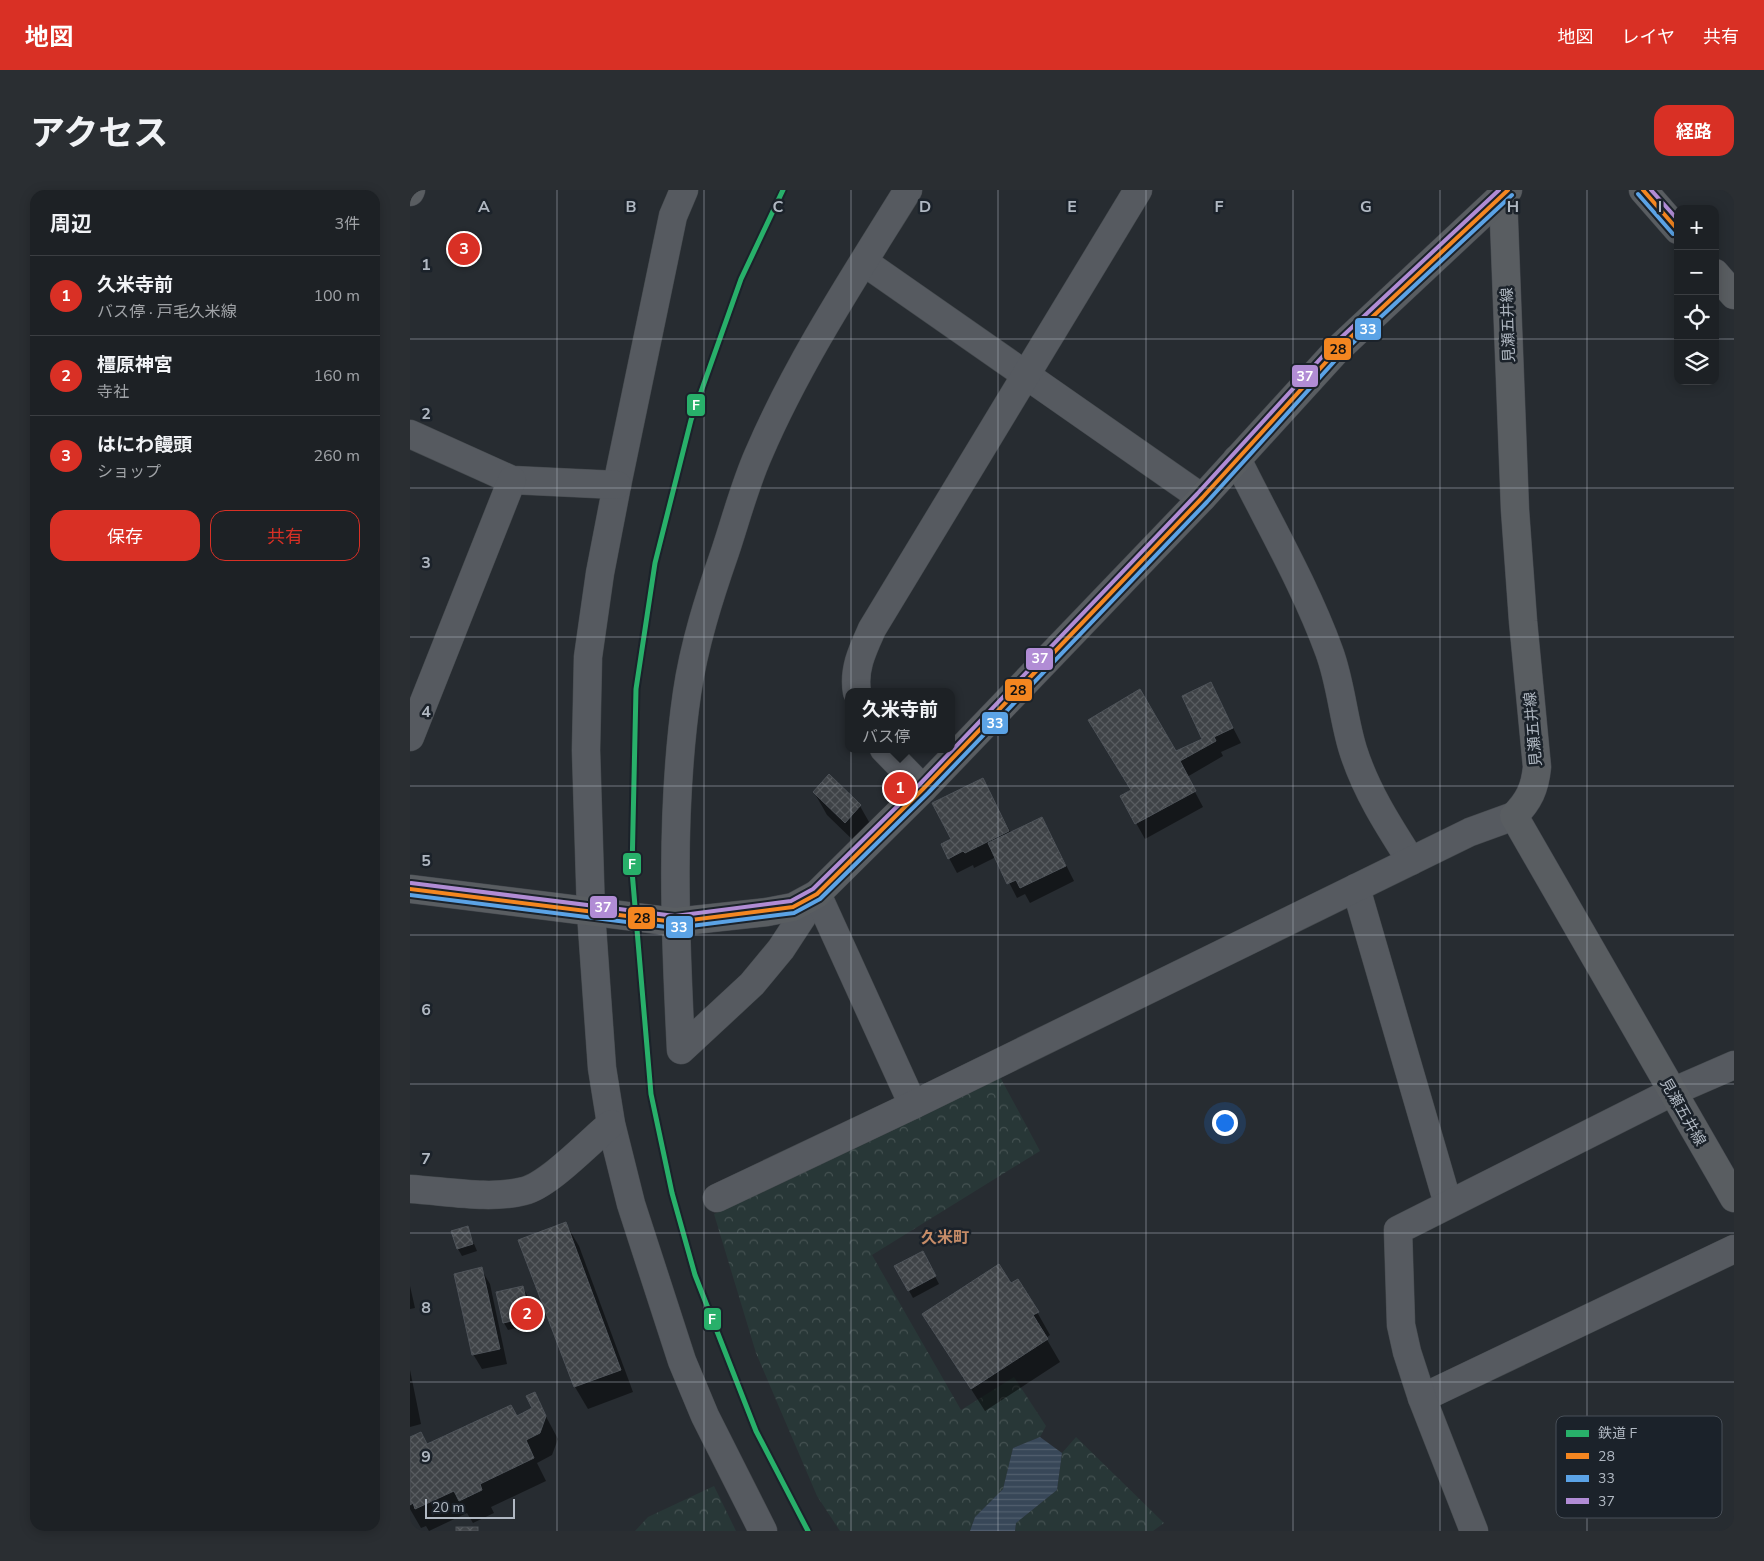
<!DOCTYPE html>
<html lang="ja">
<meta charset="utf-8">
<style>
:root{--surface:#1d2125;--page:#2a2e32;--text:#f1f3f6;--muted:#a0a3a7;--line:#3b3e42;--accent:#d93025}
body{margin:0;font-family:"Nunito Sans","Noto Sans JP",sans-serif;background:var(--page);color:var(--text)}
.controls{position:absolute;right:15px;top:15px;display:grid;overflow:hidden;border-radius:10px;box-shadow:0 2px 12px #0003}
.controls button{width:45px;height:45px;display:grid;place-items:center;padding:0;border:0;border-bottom:1px solid var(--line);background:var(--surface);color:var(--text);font:25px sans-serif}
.scale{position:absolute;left:15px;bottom:12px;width:90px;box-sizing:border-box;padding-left:5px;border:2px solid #b0b8c2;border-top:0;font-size:14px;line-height:18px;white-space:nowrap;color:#b0b8c2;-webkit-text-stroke:4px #1b222a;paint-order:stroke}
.you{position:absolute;left:814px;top:932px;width:18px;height:18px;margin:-12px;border:4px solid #fff;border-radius:50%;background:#1a73e8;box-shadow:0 0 0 8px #1a73e833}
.badge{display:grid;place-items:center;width:32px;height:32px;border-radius:50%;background:var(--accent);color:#fff;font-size:16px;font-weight:700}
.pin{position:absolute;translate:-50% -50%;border:2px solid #fff;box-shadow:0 1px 5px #0006}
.popup{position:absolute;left:435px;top:498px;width:110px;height:65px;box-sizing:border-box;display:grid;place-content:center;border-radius:10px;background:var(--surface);filter:drop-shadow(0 1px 4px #0005);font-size:16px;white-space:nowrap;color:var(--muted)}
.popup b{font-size:19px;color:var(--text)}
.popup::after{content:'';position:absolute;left:50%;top:100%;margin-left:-10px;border:10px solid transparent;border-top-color:var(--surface)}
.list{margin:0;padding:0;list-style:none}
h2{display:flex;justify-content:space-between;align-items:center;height:65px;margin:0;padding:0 20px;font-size:21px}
h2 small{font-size:16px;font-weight:400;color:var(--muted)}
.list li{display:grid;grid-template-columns:32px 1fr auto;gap:15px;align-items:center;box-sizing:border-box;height:80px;padding:0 20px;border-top:1px solid var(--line)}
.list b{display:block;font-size:19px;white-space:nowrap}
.list p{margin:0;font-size:16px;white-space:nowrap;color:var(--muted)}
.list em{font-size:16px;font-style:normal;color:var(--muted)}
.actions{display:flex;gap:10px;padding:15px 20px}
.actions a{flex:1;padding:11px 0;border:1px solid var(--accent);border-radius:15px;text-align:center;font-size:18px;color:var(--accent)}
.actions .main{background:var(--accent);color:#fff}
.icon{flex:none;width:28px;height:28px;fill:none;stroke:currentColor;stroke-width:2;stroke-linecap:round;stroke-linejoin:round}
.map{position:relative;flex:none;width:1324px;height:1341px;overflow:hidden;border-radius:15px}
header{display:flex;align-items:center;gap:30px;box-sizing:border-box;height:70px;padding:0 25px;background:var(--accent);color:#fff}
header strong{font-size:24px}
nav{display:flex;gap:28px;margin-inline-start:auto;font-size:18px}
.intro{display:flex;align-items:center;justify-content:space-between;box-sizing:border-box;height:120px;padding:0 30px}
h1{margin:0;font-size:35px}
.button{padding:12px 22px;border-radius:15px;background:var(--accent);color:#fff;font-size:18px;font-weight:700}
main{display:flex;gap:30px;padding:0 30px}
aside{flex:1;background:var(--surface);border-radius:15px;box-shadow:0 2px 12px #0003}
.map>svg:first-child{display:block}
.forest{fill:url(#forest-crowns)}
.water{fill:url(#water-rules)}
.shadow{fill:#0007}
.building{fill:url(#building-cross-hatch);stroke:#4e5359}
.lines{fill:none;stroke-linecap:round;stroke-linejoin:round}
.minor-casing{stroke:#44494d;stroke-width:29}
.major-casing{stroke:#44484e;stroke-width:29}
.minor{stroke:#565a60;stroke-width:28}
.major{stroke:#595d61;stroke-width:28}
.bus-1-casing{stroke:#1b222a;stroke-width:8}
.bus-2-casing{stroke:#1b222a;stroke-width:8}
.bus-3-casing{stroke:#1b222a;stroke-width:8}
.bus-1{stroke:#f48620;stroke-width:4}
.bus-2{stroke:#5ba3e6;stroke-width:4}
.bus-3{stroke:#b18cd5;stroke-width:4}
.rail-1-casing{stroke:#1b222a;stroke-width:9}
.rail-1{stroke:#28b06a;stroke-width:5}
.grid{fill:none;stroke:#b0b8c2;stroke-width:1;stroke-opacity:0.55}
.labels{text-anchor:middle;stroke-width:5;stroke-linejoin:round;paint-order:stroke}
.street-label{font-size:15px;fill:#b0b8c2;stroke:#1b222a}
.neighbourhood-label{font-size:16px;font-weight:bold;fill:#c68c68;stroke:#1b222a}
.key{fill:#1b222a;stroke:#484f58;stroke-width:1}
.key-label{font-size:14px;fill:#b0b8c2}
.grid-label{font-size:16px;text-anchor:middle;font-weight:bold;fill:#b0b8c2;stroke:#1b222a;stroke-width:5;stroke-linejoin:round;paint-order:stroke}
.line-badge{stroke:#1b222a;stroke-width:2}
.badge-label{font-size:14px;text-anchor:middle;font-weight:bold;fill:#fff}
.pale-badge-label{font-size:14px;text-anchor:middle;font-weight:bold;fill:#111}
</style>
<header>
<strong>地図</strong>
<nav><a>地図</a><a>レイヤ</a><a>共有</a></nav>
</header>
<div class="intro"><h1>アクセス</h1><a class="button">経路</a></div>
<main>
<aside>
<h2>周辺<small>3件</small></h2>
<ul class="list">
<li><span class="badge">1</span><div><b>久米寺前</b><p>バス停 · 戸毛久米線</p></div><em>100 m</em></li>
<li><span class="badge">2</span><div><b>橿原神宮</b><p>寺社</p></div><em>160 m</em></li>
<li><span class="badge">3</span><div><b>はにわ饅頭</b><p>ショップ</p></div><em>260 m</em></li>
</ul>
<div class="actions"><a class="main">保存</a><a>共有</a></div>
</aside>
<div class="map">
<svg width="1324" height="1341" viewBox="0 0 1324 1341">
<defs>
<pattern id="forest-crowns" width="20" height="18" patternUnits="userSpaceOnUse" patternTransform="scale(1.25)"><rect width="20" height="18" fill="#283737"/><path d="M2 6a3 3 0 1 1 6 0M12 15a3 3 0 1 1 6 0" fill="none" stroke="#455252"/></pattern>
<pattern id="water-rules" width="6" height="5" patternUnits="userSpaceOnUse" patternTransform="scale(1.25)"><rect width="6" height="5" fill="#384758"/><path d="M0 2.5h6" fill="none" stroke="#525f6e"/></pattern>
<pattern id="building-cross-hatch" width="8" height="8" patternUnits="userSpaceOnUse" patternTransform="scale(1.25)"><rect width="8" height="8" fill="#3f4347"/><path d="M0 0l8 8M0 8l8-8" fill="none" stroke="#585c60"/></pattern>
</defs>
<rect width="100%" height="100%" fill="#272c31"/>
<g class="forest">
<path d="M 590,887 L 630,961 L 462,1065 L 551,1220 L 604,1187 L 636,1236 L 630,1247 L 603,1258 L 593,1299 L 565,1327 L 560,1341 L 430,1341 L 407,1306 L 346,1163 L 304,1024 Z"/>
<path d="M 666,1247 L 754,1333 L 743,1341 L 605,1341 L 606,1333 L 647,1300 L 652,1263 Z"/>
<path d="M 304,1296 L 326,1341 L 225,1341 L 238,1327 Z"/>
</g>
<path class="water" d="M 630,1247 L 652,1263 L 647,1300 L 606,1333 L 605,1341 L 560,1341 L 565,1327 L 593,1299 L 603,1258 Z"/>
<g class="shadow">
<path d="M 800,494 L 831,553 L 811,562 L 813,566 L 777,587 L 793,617 L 735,649 L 711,606 L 722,600 L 766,563 L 794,550 Z"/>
<path d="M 420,586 L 450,616 L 463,639 L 448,655 L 417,625 L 404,602 Z"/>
<path d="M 573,590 L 601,643 L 640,643 L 664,691 L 620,713 L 615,704 L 607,708 L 586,667 L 564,678 L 563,675 L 547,683 L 539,668 L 542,650 Z"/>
<path d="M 156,1034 L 169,1056 L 223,1202 L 178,1219 L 165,1197 Z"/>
<path d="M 57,1037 L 67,1061 L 52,1066 L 48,1059 Z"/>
<path d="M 513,1063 L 529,1094 L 503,1108 L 486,1077 Z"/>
<path d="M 71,1079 L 80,1094 L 97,1174 L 72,1179 L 63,1164 Z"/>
<path d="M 601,1095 L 627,1122 L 640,1145 L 636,1148 L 650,1172 L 575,1221 L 514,1125 Z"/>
<path d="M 0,1096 L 5,1118 L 0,1119 Z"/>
<path d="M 113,1098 L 117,1105 L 123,1134 L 98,1140 L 94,1133 L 88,1103 Z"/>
<path d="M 0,1180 L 11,1234 L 0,1237 Z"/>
<path d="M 124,1204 L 148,1249 L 142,1265 L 127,1273 L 136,1291 L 81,1317 L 84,1323 L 63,1333 L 57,1323 L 19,1341 L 16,1336 L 11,1338 L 0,1319 L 0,1248 L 18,1255 L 107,1227 L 124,1219 Z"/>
</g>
<g class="building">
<path d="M 801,492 L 823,538 L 804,547 L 806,551 L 770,571 L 786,601 L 725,634 L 710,606 L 721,600 L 678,530 L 730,499 L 766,561 L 792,549 L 772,506 Z"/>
<path d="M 419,584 L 451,615 L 435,633 L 403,602 Z"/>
<path d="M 573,588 L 599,641 L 555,663 L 553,661 L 538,669 L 531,654 L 541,649 L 522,613 Z"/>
<path d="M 632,627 L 656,676 L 610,698 L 606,690 L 597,694 L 578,653 Z"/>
<path d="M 156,1032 L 211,1180 L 164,1197 L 108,1050 Z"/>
<path d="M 58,1036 L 63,1054 L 47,1059 L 41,1041 Z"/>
<path d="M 513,1061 L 526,1086 L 498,1101 L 484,1076 Z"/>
<path d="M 589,1074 L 601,1093 L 608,1089 L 629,1122 L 623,1125 L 638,1149 L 561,1199 L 512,1124 Z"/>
<path d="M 72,1077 L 90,1159 L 62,1165 L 44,1084 Z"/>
<path d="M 113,1096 L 120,1127 L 93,1133 L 86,1102 Z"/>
<path d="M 125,1202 L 136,1226 L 130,1243 L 116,1250 L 124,1268 L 70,1294 L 72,1300 L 49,1311 L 44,1301 L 5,1319 L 3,1313 L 0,1315 L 0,1247 L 11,1242 L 17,1254 L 101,1215 L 107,1226 L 122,1218 L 116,1206 Z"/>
<rect x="46" y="1337" width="22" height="4"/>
</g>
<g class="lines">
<defs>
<g id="minor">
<path d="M 274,0 L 263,26 L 207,295 L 190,383 L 178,467 L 176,560 L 181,723 L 192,878 L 201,934 L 221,1014 L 272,1171 L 295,1226 L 353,1341"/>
<path d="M 454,72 L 792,308"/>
<path d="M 0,244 L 102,290 L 207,295"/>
<path d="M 827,269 C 858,332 895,395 919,461 C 931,493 933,528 943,560 C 956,601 978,635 1001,671"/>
<path d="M 447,502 C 443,479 453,459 462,439 L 728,0"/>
<path d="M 0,547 L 102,290"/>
<path d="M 474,559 L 513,599"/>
<path d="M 946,698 L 1038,1014"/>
<path d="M 407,704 L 371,759 L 342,794 L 271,860 C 265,742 260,621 277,503 C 284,455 299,408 315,362 C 326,329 335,294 349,263 C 388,172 446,84 498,0"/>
<path d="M 407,704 L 503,915"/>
<path d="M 0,999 C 35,1001 81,1010 114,1001 C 139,995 180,951 201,934"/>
<path d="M 307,1008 L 503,915 L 1060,642 L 1104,626"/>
<path d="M 1012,1208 L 1324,1059"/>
<path d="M 1064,1341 L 1012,1208 L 997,1162 L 991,1135 L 988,1040 L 1262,902 L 1324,875"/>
</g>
<g id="major">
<path d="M 1233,0 L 1268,40"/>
<path d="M 0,2 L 1,0"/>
<path d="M 1093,5 L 1105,320 L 1113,431 L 1127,577 C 1125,598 1119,611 1104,626 L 1324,1008"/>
<path d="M 1305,83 L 1324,105"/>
<path d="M 0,699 L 265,732 L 357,722 L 383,717 L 407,704 L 513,599 L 792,308 L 927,160 L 1098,0"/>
</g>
</defs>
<use href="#minor" class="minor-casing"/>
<use href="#major" class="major-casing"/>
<use href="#minor" class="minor"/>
<use href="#major" class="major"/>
<defs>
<g id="bus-1">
<path d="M 1233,0 L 1268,40"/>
<path d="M 0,699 L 265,732 L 383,717 L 407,704 L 513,599 L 792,308 L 927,160 L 1098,0"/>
</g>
<g id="bus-2">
<path d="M 1228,4 L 1263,44"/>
<path d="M 0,705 L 265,738 L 384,723 L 410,709 L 518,603 L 797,312 L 931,164 L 1102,5"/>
</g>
<g id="bus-3">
<path d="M 1241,0 L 1268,30"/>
<path d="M 1,693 L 265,726 L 381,711 L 403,699 L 509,595 L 787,304 L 922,156 L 1089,0"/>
</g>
</defs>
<use href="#bus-1" class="bus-1-casing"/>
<use href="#bus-2" class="bus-2-casing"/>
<use href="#bus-3" class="bus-3-casing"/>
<use href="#bus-1" class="bus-1"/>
<use href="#bus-2" class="bus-2"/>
<use href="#bus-3" class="bus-3"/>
<defs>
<path id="rail-1" d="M 373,0 L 331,89 L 281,230 L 245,373 L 226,499 L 222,681 L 241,904 L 262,1003 L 285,1085 L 346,1241 L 398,1341"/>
</defs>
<use href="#rail-1" class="rail-1-casing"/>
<use href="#rail-1" class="rail-1"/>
</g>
<path class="grid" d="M 147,0 L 147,1341M 294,0 L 294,1341M 441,0 L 441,1341M 588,0 L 588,1341M 736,0 L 736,1341M 883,0 L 883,1341M 1030,0 L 1030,1341M 1177,0 L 1177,1341M 0,149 L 1268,149M 1305,149 L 1324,149M 0,298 L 1324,298M 0,447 L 1324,447M 0,596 L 1324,596M 0,745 L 1324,745M 0,894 L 1324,894M 0,1043 L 1324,1043M 0,1192 L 1324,1192"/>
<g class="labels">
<g class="street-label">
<text transform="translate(1098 135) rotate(-92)" y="5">見瀬五井線</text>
<text transform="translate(1123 539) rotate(-95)" y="5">見瀬五井線</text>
<text transform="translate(1273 922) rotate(60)" y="5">見瀬五井線</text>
</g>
<g class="neighbourhood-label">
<text x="535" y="1053">久米町</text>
</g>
</g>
<rect x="1146" y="1226" width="166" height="102" rx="8" class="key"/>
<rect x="1156" y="1240" width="23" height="7" fill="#28b06a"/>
<rect x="1156" y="1263" width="23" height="6" fill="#f48620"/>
<rect x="1156" y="1285" width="23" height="7" fill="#5ba3e6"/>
<rect x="1156" y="1308" width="23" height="6" fill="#b18cd5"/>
<g class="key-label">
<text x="1188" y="1248">鉄道 F</text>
<text x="1188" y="1271">28</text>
<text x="1188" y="1293">33</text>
<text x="1188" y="1316">37</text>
</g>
<g class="grid-label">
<text x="74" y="22">A</text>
<text x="221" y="22">B</text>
<text x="368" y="22">C</text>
<text x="515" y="22">D</text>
<text x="662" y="22">E</text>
<text x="809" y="22">F</text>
<text x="956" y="22">G</text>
<text x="1103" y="22">H</text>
<text x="1250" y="22">I</text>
<text x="16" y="80">1</text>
<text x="16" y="229">2</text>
<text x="16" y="378">3</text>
<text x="16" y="527">4</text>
<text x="16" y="676">5</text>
<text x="16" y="825">6</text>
<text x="16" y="974">7</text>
<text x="16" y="1123">8</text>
<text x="16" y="1272">9</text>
</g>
<g class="line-badge">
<rect x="944" y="127" width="28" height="24" rx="5" fill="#5ba3e6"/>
<rect x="913" y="147" width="29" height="24" rx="5" fill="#f48620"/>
<rect x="881" y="174" width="28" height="24" rx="5" fill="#b18cd5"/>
<rect x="276" y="203" width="20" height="24" rx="5" fill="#28b06a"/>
<rect x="615" y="457" width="29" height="24" rx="5" fill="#b18cd5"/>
<rect x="594" y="488" width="29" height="24" rx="5" fill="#f48620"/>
<rect x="571" y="521" width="28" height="24" rx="5" fill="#5ba3e6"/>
<rect x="212" y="662" width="20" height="24" rx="5" fill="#28b06a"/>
<rect x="179" y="705" width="29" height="24" rx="5" fill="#b18cd5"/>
<rect x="217" y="716" width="29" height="24" rx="5" fill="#f48620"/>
<rect x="255" y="725" width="29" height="24" rx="5" fill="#5ba3e6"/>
<rect x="293" y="1117" width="19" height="24" rx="5" fill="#28b06a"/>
</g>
<g class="badge-label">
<text x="958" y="144">33</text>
<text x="895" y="191">37</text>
<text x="286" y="220">F</text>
<text x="630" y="473">37</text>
<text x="585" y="538">33</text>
<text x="222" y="679">F</text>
<text x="193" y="722">37</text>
<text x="269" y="742">33</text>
<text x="302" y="1134">F</text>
</g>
<g class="pale-badge-label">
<text x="928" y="164">28</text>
<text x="608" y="505">28</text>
<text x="232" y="733">28</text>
</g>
</svg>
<div class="controls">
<button>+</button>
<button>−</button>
<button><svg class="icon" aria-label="locate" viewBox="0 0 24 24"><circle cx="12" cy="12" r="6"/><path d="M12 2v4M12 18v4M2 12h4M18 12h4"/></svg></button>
<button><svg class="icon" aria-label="layers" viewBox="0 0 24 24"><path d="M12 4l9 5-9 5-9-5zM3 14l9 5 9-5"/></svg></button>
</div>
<div class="scale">20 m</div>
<div class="you"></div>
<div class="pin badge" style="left:490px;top:598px">1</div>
<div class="popup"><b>久米寺前</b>バス停</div>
<div class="pin badge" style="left:117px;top:1124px">2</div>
<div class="pin badge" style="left:54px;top:59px">3</div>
</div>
</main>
